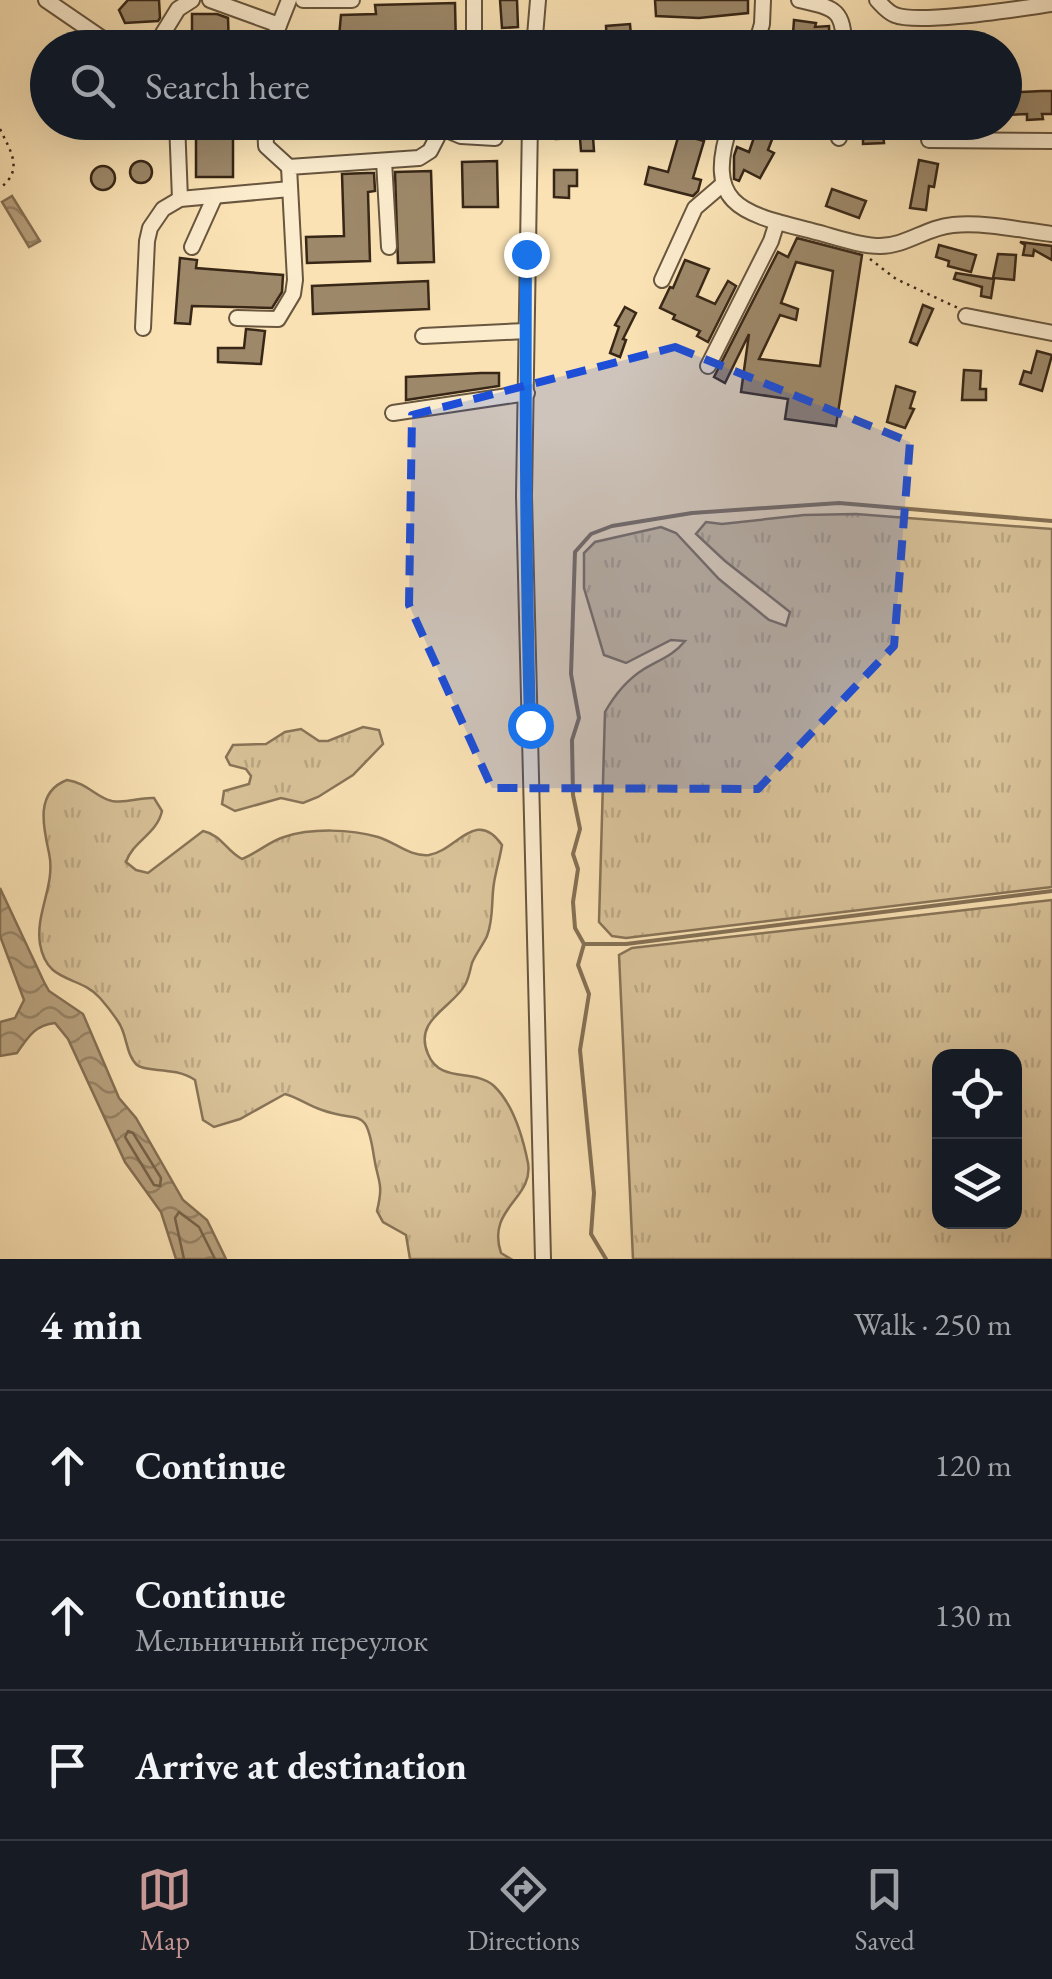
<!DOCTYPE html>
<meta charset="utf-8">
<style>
:root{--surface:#171b24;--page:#20242c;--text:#f1f3f6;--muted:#9ea1a6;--line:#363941;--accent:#c59692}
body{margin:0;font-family:"EB Garamond",serif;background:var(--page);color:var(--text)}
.controls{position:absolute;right:30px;bottom:30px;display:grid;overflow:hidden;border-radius:20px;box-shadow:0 10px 40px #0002}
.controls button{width:90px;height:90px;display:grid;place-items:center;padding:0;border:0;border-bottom:2px solid var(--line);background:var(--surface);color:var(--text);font:50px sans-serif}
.stop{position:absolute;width:30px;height:30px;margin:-22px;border:8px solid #1a73e8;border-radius:50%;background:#fff}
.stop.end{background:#1a73e8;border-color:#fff;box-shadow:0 2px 10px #0008}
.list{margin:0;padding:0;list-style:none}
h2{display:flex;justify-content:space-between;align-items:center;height:130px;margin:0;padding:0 40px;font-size:42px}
h2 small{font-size:32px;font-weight:400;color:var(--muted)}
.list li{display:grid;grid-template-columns:65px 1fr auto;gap:30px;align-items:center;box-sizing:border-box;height:150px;padding:0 40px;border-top:2px solid var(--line)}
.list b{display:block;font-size:38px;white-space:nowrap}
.list p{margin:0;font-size:32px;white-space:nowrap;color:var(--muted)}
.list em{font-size:32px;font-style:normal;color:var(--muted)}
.icon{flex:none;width:55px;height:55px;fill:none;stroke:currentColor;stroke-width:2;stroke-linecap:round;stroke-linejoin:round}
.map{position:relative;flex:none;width:1052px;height:1259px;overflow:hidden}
.search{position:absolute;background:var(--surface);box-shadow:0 10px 40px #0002;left:30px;right:30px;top:30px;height:110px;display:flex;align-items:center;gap:25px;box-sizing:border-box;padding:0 35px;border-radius:55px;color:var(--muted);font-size:38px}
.sheet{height:580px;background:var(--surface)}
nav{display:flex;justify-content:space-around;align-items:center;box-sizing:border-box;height:140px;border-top:2px solid var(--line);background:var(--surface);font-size:28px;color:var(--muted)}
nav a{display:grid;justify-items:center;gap:5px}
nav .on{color:var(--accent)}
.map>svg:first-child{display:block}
.grass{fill:url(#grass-tufts);stroke:#887458;stroke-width:2.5;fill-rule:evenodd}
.water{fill:url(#water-waves);stroke:#857155;stroke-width:2.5}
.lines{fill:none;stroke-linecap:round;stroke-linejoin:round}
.shore{stroke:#78644b;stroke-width:2.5}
.stream{stroke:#857155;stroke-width:4}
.building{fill:#9d8869;stroke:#382717;stroke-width:2.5;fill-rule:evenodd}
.minor-casing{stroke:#68563e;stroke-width:18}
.path{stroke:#382717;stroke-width:2.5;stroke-dasharray:2.5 5;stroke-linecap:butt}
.minor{stroke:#fcecce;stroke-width:14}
.route{stroke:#1a73e8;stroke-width:12}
.marked{fill:#1d4ed8;fill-opacity:0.2;stroke:#1d4ed8;stroke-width:8;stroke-dasharray:20 12;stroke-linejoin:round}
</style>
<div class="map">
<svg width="1052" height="1259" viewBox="0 0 1052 1259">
<defs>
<pattern id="grass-tufts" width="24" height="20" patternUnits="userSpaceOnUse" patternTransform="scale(2.5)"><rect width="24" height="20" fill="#d9c299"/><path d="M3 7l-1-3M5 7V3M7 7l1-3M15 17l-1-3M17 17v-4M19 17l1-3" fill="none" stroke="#bba783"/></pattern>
<pattern id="water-waves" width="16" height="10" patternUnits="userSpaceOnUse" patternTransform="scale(2.5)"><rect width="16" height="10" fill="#b8a27f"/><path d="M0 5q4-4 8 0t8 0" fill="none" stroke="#978467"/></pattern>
</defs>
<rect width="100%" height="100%" fill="#fae2b4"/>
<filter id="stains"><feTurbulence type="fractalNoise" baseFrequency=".002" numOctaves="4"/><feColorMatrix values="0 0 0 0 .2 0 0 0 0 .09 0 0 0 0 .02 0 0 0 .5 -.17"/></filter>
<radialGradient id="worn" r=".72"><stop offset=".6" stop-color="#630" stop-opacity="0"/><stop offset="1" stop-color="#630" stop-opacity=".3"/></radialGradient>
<g class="grass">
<path d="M 856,514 L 1052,529 L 1052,887 L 626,938 L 612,936 L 599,922 L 605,712 C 614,696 628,679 644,669 C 659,660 673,656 685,641 L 671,640 L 626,663 L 604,655 L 584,588 L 584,553 L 595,542 L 661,527 L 676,533 L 719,579 L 769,620 L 786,626 L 790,612 L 725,561 L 696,534 L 706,522 L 722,524 L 804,515 Z"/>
<path d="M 363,727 L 379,730 L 383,744 L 353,775 L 318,797 L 303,803 L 281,798 L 235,811 L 222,804 L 224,791 L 249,784 L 251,776 L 246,769 L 230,765 L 226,757 L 233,745 L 266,744 L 285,732 L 301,729 L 319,741 L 328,741 Z"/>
<path d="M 67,780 C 88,783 95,797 112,801 C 127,804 139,797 154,798 L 162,811 C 157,834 133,841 126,862 L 136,870 L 148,873 L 203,831 C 222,835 226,851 242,859 C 257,853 270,841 284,837 C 311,828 351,829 378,837 C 395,842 410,857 429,855 C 456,851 476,807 502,845 C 500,858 496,870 494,883 C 491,901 494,918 487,936 C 483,945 476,953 472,963 C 470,970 469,978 465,985 C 452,1008 413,1020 428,1054 C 440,1084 474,1068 494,1086 C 513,1104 523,1138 528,1163 C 534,1199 486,1208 501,1253 L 511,1259 L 410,1259 L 406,1235 L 383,1222 L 377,1211 C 384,1182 378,1183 374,1157 C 366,1104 360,1124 322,1110 C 309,1106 299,1098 285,1094 L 240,1119 L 214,1127 L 203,1120 L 195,1080 C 174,1066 147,1073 137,1065 C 126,1055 127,1035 119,1023 C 114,1015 107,1006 100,998 C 79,974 47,985 40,944 C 35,913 56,885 49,853 C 43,826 35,792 67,780 Z"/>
<path d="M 1052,900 L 1052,1259 L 633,1259 L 619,955 L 632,948 ZM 1014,1056 L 1014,1222 L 940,1222 L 940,1056 Z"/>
</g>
<g class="water">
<path d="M 12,196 L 40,241 L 29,247 L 2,202 Z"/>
<path d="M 0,888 L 44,982 L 49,991 L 83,1014 L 119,1098 L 136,1118 L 183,1200 L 207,1220 L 226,1259 L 176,1259 L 161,1212 L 125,1162 L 68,1039 L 55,1023 C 35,1025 28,1037 17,1053 L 0,1056 L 0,1022 L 15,1018 L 24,1000 L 0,936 Z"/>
</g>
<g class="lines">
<g class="shore">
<path d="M 128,1131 L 133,1133 L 161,1178 L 160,1186 L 154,1185 L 125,1137 Z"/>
<path d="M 184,1259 L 175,1218 L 179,1212 L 199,1227 L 215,1259"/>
</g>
<g class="stream">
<path d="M 584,944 L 626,944 L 1052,891"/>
<path d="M 606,1259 L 591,1234 L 594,1193 L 580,1050 L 589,994 L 578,965 L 584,944 L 575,928 L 573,902 L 578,869 L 573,854 L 580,829 L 573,795 L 572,740 L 579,718 L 571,674 L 575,552 L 591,534 L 612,526 L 692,513 L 839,503 L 1052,521"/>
</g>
</g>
<g class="building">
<path d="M 128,0 L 159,0 L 160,18 L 158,21 L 125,23 L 119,10 Z"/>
<path d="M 500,0 L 517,0 L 518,27 L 502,28 Z"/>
<path d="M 655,0 L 748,0 L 748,13 L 699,18 L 656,16 Z"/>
<path d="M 455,3 L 456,48 L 338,48 L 341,15 L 376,14 L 375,5 Z"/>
<path d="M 192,14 L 217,14 L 228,18 L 229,48 L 200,48 L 200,33 L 192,33 Z"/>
<path d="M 794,20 L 816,23 L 815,27 L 829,26 L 830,48 L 792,48 Z"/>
<path d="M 630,24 L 632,48 L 607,48 L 606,26 Z"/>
<path d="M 1042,91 L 1052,91 L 1052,114 L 1042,114 L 1043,119 L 1027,120 L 1027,114 L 1004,115 L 1004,93 Z"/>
<rect x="196" y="122" width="37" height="55"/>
<path d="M 556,122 L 603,122 L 603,137 L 593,137 L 594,151 L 581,151 L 580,138 L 556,139 Z"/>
<path d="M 863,122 L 882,122 L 884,143 L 863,144 Z"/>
<path d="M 759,123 L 776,129 L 768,150 L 774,153 L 760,178 L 744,170 L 739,181 L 734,179 L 734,156 L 737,147 L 749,152 Z"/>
<path d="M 679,134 L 704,141 L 693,178 L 701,180 L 698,191 L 693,196 L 645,184 L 649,167 L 668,172 Z"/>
<path d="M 919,160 L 938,164 L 934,187 L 929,186 L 926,210 L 910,208 Z"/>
<circle cx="141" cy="172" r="11"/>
<path d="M 497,161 L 498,207 L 463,207 L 462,162 Z"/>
<circle cx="103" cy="178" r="12"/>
<path d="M 554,170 L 577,170 L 577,186 L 569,186 L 569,198 L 554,197 Z"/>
<path d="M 431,171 L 434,262 L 398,263 L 395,172 Z"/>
<path d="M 367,173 L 374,173 L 375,191 L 368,192 L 370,261 L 307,263 L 306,237 L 344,236 L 342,174 Z"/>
<path d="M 832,189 L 866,201 L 859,218 L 826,206 Z"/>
<path d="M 797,238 L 862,255 L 836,426 L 785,419 L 788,399 L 741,392 L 749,334 L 725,383 L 714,377 L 778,252 L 788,257 ZM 796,262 L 833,271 L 820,366 L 759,359 L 780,315 L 796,320 L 798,309 L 781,303 Z"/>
<path d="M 1020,242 L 1052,246 L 1052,260 L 1034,250 L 1033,256 L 1023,255 L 1025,245 Z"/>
<path d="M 939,245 L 976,255 L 971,272 L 948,266 L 949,261 L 936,257 Z"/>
<path d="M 998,254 L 1016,255 L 1014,280 L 993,278 Z"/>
<path d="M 180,258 L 197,260 L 196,268 L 283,275 L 282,292 L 272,308 L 192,306 L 190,324 L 175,323 Z"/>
<path d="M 685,260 L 709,269 L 697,296 L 715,304 L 728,281 L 736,286 L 708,342 L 697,336 L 700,331 L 673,319 L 675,315 L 660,308 L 670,287 L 673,288 Z"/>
<path d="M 956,273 L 994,279 L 991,298 L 981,296 L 982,287 L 954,279 Z"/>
<path d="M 428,281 L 429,309 L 313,314 L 312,286 Z"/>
<path d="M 923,305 L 933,309 L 917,345 L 910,342 Z"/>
<path d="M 625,307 L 636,313 L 623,339 L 626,340 L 620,357 L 610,353 L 619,327 L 615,325 Z"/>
<path d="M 246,329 L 265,331 L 261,364 L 218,362 L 218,348 L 244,348 Z"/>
<path d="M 1037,351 L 1052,355 L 1042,391 L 1020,384 L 1024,371 L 1031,373 Z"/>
<path d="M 964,370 L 981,371 L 980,389 L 986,389 L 986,400 L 962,400 Z"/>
<path d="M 481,373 L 499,373 L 499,386 L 406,400 L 406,377 Z"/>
<path d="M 896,386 L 915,392 L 910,408 L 914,409 L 905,428 L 887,422 Z"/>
</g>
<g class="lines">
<defs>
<g id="minor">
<path d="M 46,0 L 116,48"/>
<path d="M 210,0 L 279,25"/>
<path d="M 303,0 L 352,0"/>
<path d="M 799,0 C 834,8 844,8 844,48"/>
<path d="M 877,0 C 882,5 887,12 895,15 C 919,25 1022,8 1052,4"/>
<path d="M 154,48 L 178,9 L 192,0"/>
<path d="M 270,48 L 289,0"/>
<path d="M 474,48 L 474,0"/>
<path d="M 534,48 L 538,0"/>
<path d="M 755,48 L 762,24 L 763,0"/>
<path d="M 177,122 L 180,199"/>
<path d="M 265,122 L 266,146 L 289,167"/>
<path d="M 530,122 L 524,496 L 543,1259"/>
<path d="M 731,122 C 703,206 741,213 812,231 C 833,236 858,246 880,246 C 906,246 927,227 953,225 C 985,222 1020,230 1052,234"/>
<path d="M 442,128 L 461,136 L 495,138"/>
<path d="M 839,138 L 841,122"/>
<path d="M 929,140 L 1052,141"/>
<path d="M 384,161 L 389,247"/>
<path d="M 192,247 L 215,196"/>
<path d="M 662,280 L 695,208 L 723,184"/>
<path d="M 966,316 L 1052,333"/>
<path d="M 237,318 L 278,319 L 293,294 L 295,280 L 289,167 L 419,158 L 430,151 L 445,122"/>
<path d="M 143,328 L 147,241 L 150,228 L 163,209 L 180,199 L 290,189"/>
<path d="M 423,336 L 526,331"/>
<path d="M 708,366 L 771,241 L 777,222"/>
<path d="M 393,413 L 527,393"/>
</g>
</defs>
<use href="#minor" class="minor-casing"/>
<g class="path">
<path d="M 0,129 C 11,152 24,170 0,188"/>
<path d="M 870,259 L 896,279 L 958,308"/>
</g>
<use href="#minor" class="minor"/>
</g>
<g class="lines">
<path class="route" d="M 526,254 C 525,411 526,568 530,725"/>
</g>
<path class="marked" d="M 675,347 L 910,442 L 894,646 L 758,789 L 492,788 L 409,605 L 412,415 Z"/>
<rect width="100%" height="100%" filter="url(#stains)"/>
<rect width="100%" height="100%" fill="url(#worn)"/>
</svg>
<div class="controls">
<button><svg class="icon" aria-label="locate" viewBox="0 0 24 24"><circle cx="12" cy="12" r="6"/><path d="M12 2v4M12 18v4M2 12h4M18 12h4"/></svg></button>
<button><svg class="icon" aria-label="layers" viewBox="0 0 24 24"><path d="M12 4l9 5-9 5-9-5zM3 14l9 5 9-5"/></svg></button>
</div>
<div class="stop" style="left:530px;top:725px"></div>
<div class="stop end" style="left:526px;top:254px"></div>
<div class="search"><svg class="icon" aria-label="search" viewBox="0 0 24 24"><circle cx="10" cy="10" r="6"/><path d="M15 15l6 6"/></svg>Search here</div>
</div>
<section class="sheet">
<h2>4 min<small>Walk · 250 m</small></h2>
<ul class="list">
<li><svg class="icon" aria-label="ahead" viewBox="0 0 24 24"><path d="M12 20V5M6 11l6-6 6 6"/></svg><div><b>Continue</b></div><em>120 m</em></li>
<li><svg class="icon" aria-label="ahead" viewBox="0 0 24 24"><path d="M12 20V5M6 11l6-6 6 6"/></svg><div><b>Continue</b><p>Мельничный переулок</p></div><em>130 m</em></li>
<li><svg class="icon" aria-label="arrive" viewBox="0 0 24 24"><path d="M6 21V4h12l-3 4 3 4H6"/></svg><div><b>Arrive at destination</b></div></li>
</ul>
</section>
<nav>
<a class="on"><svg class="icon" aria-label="map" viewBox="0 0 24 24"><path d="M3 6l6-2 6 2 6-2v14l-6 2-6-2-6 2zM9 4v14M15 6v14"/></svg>Map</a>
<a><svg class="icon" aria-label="directions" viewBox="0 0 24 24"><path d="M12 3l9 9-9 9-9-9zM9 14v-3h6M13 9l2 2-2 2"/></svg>Directions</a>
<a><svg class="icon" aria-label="saved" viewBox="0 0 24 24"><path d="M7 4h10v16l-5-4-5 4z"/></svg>Saved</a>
</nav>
